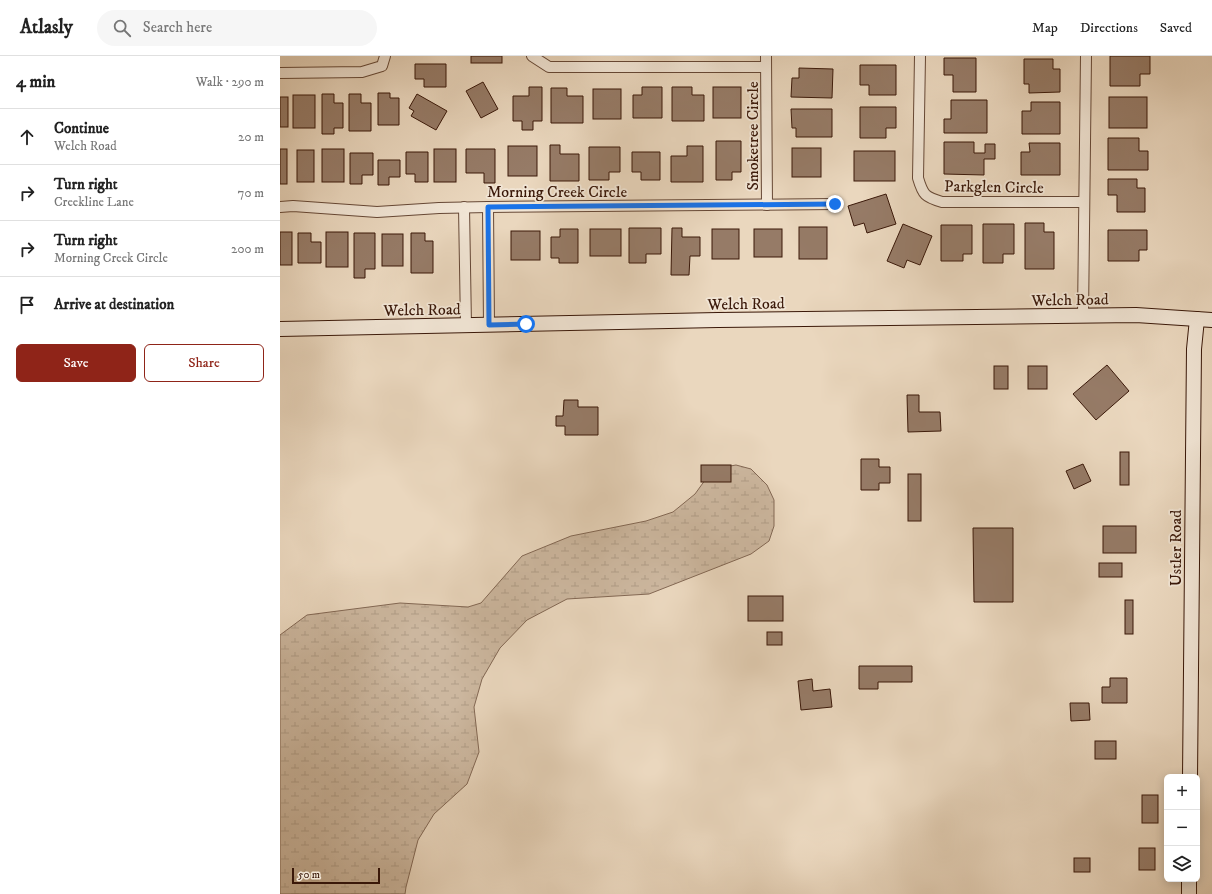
<!DOCTYPE html>
<meta charset="utf-8">
<style>
:root{--surface:#fff;--page:#f6f6f6;--text:#222;--muted:#767676;--line:#e0e0e0;--accent:#8f2418}
body{margin:0;font-family:"IM FELL DW Pica",serif;background:var(--page);color:var(--text)}
.controls{position:absolute;right:12px;bottom:12px;display:grid;overflow:hidden;border-radius:6px;box-shadow:0 2px 10px #0003}
.controls button{width:36px;height:36px;display:grid;place-items:center;padding:0;border:0;border-bottom:1px solid var(--line);background:var(--surface);color:var(--text);font:20px sans-serif}
.scale{position:absolute;left:12px;bottom:10px;width:88px;box-sizing:border-box;padding-left:4px;border:2px solid #3a1809;border-top:0;font-size:11px;line-height:14px;white-space:nowrap;color:#3a1809;-webkit-text-stroke:3px #f1e5d5;paint-order:stroke}
.stop{position:absolute;width:12px;height:12px;margin:-9px;border:3px solid #1a73e8;border-radius:50%;background:#fff}
.stop.end{background:#1a73e8;border-color:#fff;box-shadow:0 1px 4px #0008}
.list{margin:0;padding:0;list-style:none}
h2{display:flex;justify-content:space-between;align-items:center;height:52px;margin:0;padding:0 16px;font-size:17px}
h2 small{font-size:13px;font-weight:400;color:var(--muted)}
.list li{display:grid;grid-template-columns:26px 1fr auto;gap:12px;align-items:center;box-sizing:border-box;height:56px;padding:0 16px;border-top:1px solid var(--line)}
.list b{display:block;font-size:15px;white-space:nowrap}
.list p{margin:0;font-size:13px;white-space:nowrap;color:var(--muted)}
.list em{font-size:13px;font-style:normal;color:var(--muted)}
.actions{display:flex;gap:8px;padding:12px 16px}
.actions a{flex:1;padding:9px 0;border:1px solid var(--accent);border-radius:6px;text-align:center;font-size:14px;color:var(--accent)}
.actions .main{background:var(--accent);color:#fff}
.icon{flex:none;width:22px;height:22px;fill:none;stroke:currentColor;stroke-width:2;stroke-linecap:round;stroke-linejoin:round}
.map{position:relative;flex:none;width:932px;height:838px;overflow:hidden}
header{display:flex;align-items:center;gap:24px;box-sizing:border-box;height:56px;padding:0 20px;background:var(--surface);border-bottom:1px solid var(--line)}
header strong{font-size:19px}
nav{display:flex;gap:22px;margin-inline-start:auto;font-size:14px}
.search{width:280px;height:36px;background:var(--page);display:flex;align-items:center;gap:10px;box-sizing:border-box;padding:0 14px;border-radius:22px;color:var(--muted);font-size:15px}
main{display:flex}
aside{flex:1;background:var(--surface)}
.map>svg:first-child{display:block}
.wetland{fill:url(#wetland-marsh);stroke:#836854}
.building{fill:#967b67;stroke:#3a1809}
.lines{fill:none;stroke-linecap:round;stroke-linejoin:round}
.street-casing{stroke:#664836;stroke-width:12}
.secondary-casing{stroke:#3a1809;stroke-width:16}
.street{stroke:#f1e5d5;stroke-width:10}
.secondary{stroke:#f1e5d5;stroke-width:14}
.route{stroke:#1a73e8;stroke-width:5}
.labels{text-anchor:middle;stroke-width:3.5;stroke-linejoin:round;paint-order:stroke}
.street-label{font-size:16px;fill:#3a1809;stroke:#f1e5d5}
</style>
<header>
<strong>Atlasly</strong>
<div class="search"><svg class="icon" aria-label="search" viewBox="0 0 24 24"><circle cx="10" cy="10" r="6"/><path d="M15 15l6 6"/></svg>Search here</div>
<nav><a>Map</a><a>Directions</a><a>Saved</a></nav>
</header>
<main>
<aside>
<h2>4 min<small>Walk · 290 m</small></h2>
<ul class="list">
<li><svg class="icon" aria-label="ahead" viewBox="0 0 24 24"><path d="M12 20V5M6 11l6-6 6 6"/></svg><div><b>Continue</b><p>Welch Road</p></div><em>20 m</em></li>
<li><svg class="icon" aria-label="right" viewBox="0 0 24 24"><path d="M7 20v-9h11M14 6l5 5-5 5"/></svg><div><b>Turn right</b><p>Creekline Lane</p></div><em>70 m</em></li>
<li><svg class="icon" aria-label="right" viewBox="0 0 24 24"><path d="M7 20v-9h11M14 6l5 5-5 5"/></svg><div><b>Turn right</b><p>Morning Creek Circle</p></div><em>200 m</em></li>
<li><svg class="icon" aria-label="arrive" viewBox="0 0 24 24"><path d="M6 21V4h12l-3 4 3 4H6"/></svg><div><b>Arrive at destination</b></div></li>
</ul>
<div class="actions"><a class="main">Save</a><a>Share</a></div>
</aside>
<div class="map">
<svg width="932" height="838" viewBox="0 0 932 838">
<defs>
<pattern id="wetland-marsh" width="20" height="14" patternUnits="userSpaceOnUse"><rect width="20" height="14" fill="#ccb79f"/><path d="M1 5h8M5 5V1M11 12h8M15 12V8" fill="none" stroke="#b09d88"/></pattern>
</defs>
<rect width="100%" height="100%" fill="#ead7be"/>
<filter id="stains"><feTurbulence type="fractalNoise" baseFrequency=".005" numOctaves="4"/><feColorMatrix values="0 0 0 0 .2 0 0 0 0 .09 0 0 0 0 .02 0 0 0 .5 -.17"/></filter>
<radialGradient id="worn" r=".72"><stop offset=".6" stop-color="#630" stop-opacity="0"/><stop offset="1" stop-color="#630" stop-opacity=".3"/></radialGradient>
<path class="wetland" d="M 456,409 L 471,413 L 487,429 L 494,444 L 494,470 L 489,485 L 471,498 L 369,538 L 287,543 L 247,564 L 220,592 L 202,623 L 194,651 L 199,696 L 187,728 L 154,758 L 138,784 L 126,831 L 125,838 L 0,838 L 0,579 L 27,559 L 120,547 L 188,551 L 201,547 L 242,500 L 291,480 L 366,465 L 393,456 L 415,438 L 433,413 Z"/>
<g class="building">
<rect x="191" y="0" width="31" height="7"/>
<path d="M 830,0 L 870,0 L 870,18 L 860,18 L 860,30 L 830,30 Z"/>
<path d="M 664,2 L 696,2 L 696,36 L 673,36 L 673,19 L 664,19 Z"/>
<path d="M 744,3 L 773,3 L 773,13 L 780,13 L 780,36 L 749,37 L 749,28 L 744,28 Z"/>
<path d="M 135,8 L 166,8 L 166,31 L 144,31 L 144,23 L 135,23 Z"/>
<path d="M 580,9 L 616,9 L 616,39 L 589,39 L 589,29 L 580,29 Z"/>
<path d="M 519,12 L 553,13 L 552,42 L 511,41 L 512,22 L 519,22 Z"/>
<path d="M 203,26 L 218,53 L 201,62 L 186,35 Z"/>
<path d="M 249,31 L 262,31 L 262,65 L 253,65 L 253,74 L 242,74 L 242,65 L 233,65 L 233,40 L 249,40 Z"/>
<path d="M 362,31 L 382,31 L 382,62 L 353,62 L 353,39 L 362,39 Z"/>
<path d="M 392,31 L 412,31 L 412,39 L 424,39 L 424,65 L 392,65 Z"/>
<rect x="433" y="31" width="28" height="31"/>
<path d="M 271,32 L 287,32 L 287,40 L 303,40 L 303,67 L 271,67 Z"/>
<rect x="313" y="33" width="28" height="30"/>
<path d="M 98,37 L 110,37 L 110,42 L 119,42 L 119,69 L 98,69 Z"/>
<path d="M 42,38 L 54,38 L 54,47 L 63,47 L 63,72 L 54,72 L 54,78 L 42,78 Z"/>
<path d="M 69,38 L 81,38 L 81,47 L 91,47 L 91,75 L 69,75 Z"/>
<path d="M 137,38 L 167,55 L 156,74 L 131,60 L 134,55 L 129,52 Z"/>
<rect x="13" y="39" width="22" height="33"/>
<rect x="0" y="41" width="8" height="30"/>
<rect x="829" y="41" width="38" height="31"/>
<path d="M 671,44 L 707,44 L 707,77 L 664,77 L 664,63 L 671,63 Z"/>
<path d="M 751,46 L 780,46 L 780,78 L 742,78 L 742,55 L 751,55 Z"/>
<path d="M 580,51 L 616,51 L 616,72 L 606,72 L 606,82 L 580,82 Z"/>
<path d="M 511,53 L 552,53 L 552,81 L 516,81 L 516,72 L 512,72 Z"/>
<path d="M 828,82 L 859,82 L 859,95 L 868,95 L 868,114 L 828,114 Z"/>
<path d="M 436,85 L 461,85 L 461,116 L 452,116 L 452,124 L 436,124 Z"/>
<path d="M 664,86 L 694,86 L 694,97 L 705,97 L 705,88 L 715,88 L 715,103 L 704,103 L 704,119 L 664,118 Z"/>
<path d="M 749,87 L 780,87 L 780,119 L 741,119 L 741,96 L 750,96 Z"/>
<path d="M 270,89 L 280,89 L 280,98 L 299,98 L 299,125 L 270,125 Z"/>
<rect x="228" y="90" width="29" height="30"/>
<path d="M 407,90 L 423,90 L 423,126 L 391,126 L 391,100 L 407,100 Z"/>
<path d="M 309,91 L 340,91 L 340,116 L 329,116 L 329,124 L 309,124 Z"/>
<rect x="512" y="92" width="29" height="29"/>
<rect x="0" y="93" width="7" height="35"/>
<rect x="42" y="93" width="22" height="33"/>
<rect x="154" y="93" width="22" height="33"/>
<path d="M 186,93 L 215,93 L 215,127 L 204,127 L 204,117 L 186,117 Z"/>
<rect x="17" y="94" width="17" height="32"/>
<rect x="574" y="95" width="41" height="30"/>
<path d="M 126,96 L 148,96 L 148,126 L 135,126 L 135,118 L 126,118 Z"/>
<path d="M 352,96 L 380,96 L 380,124 L 361,124 L 361,116 L 352,116 Z"/>
<path d="M 70,97 L 93,97 L 93,119 L 82,119 L 82,128 L 70,128 Z"/>
<path d="M 98,104 L 120,104 L 120,121 L 109,121 L 109,129 L 98,129 Z"/>
<path d="M 828,123 L 857,123 L 857,132 L 865,132 L 865,156 L 837,156 L 837,139 L 828,139 Z"/>
<path d="M 606,138 L 616,168 L 587,177 L 584,167 L 574,170 L 568,150 Z"/>
<path d="M 745,167 L 764,167 L 764,176 L 774,176 L 774,213 L 745,213 Z"/>
<path d="M 623,168 L 652,180 L 640,209 L 627,204 L 624,212 L 607,205 Z"/>
<path d="M 703,168 L 734,168 L 734,198 L 723,198 L 723,207 L 703,207 Z"/>
<path d="M 661,169 L 692,169 L 692,198 L 683,198 L 683,205 L 661,205 Z"/>
<rect x="519" y="171" width="28" height="32"/>
<path d="M 349,172 L 381,172 L 381,198 L 366,198 L 366,207 L 349,207 Z"/>
<path d="M 392,172 L 402,172 L 402,181 L 420,181 L 420,200 L 410,200 L 409,219 L 391,219 Z"/>
<path d="M 280,173 L 298,173 L 298,207 L 279,207 L 279,202 L 271,202 L 271,181 L 280,181 Z"/>
<rect x="310" y="173" width="31" height="27"/>
<rect x="432" y="173" width="27" height="30"/>
<rect x="474" y="173" width="28" height="28"/>
<path d="M 828,174 L 867,174 L 867,194 L 859,194 L 859,205 L 828,205 Z"/>
<rect x="231" y="175" width="29" height="29"/>
<rect x="0" y="176" width="12" height="33"/>
<rect x="46" y="176" width="22" height="35"/>
<path d="M 18,177 L 31,177 L 31,186 L 41,186 L 41,207 L 18,207 Z"/>
<path d="M 74,177 L 95,177 L 95,213 L 85,213 L 85,222 L 74,222 Z"/>
<path d="M 131,177 L 145,177 L 145,185 L 153,185 L 153,217 L 131,217 Z"/>
<rect x="102" y="178" width="21" height="32"/>
<path d="M 827,309 L 849,335 L 816,364 L 793,338 Z"/>
<rect x="714" y="310" width="14" height="23"/>
<rect x="748" y="310" width="19" height="23"/>
<path d="M 627,339 L 639,339 L 639,356 L 660,356 L 661,375 L 628,376 Z"/>
<path d="M 284,344 L 298,344 L 298,351 L 318,351 L 318,379 L 285,379 L 285,370 L 276,370 L 276,360 L 283,360 Z"/>
<rect x="840" y="396" width="9" height="33"/>
<path d="M 581,403 L 599,403 L 599,411 L 610,411 L 610,427 L 599,427 L 599,434 L 581,434 Z"/>
<path d="M 803,408 L 811,425 L 794,433 L 786,415 Z"/>
<rect x="421" y="409" width="30" height="17"/>
<rect x="628" y="418" width="13" height="47"/>
<rect x="823" y="470" width="33" height="27"/>
<path d="M 693,472 L 733,472 L 733,546 L 694,546 Z"/>
<rect x="819" y="507" width="23" height="14"/>
<rect x="468" y="540" width="35" height="25"/>
<rect x="845" y="544" width="8" height="34"/>
<rect x="487" y="576" width="15" height="13"/>
<path d="M 579,610 L 632,610 L 632,626 L 598,626 L 598,633 L 579,633 Z"/>
<path d="M 830,622 L 847,622 L 847,647 L 822,647 L 822,631 L 830,631 Z"/>
<path d="M 532,623 L 533,635 L 550,633 L 552,651 L 521,654 L 518,625 Z"/>
<path d="M 790,647 L 809,647 L 810,664 L 791,665 Z"/>
<rect x="815" y="685" width="21" height="18"/>
<rect x="862" y="739" width="16" height="28"/>
<rect x="859" y="792" width="16" height="22"/>
<rect x="794" y="802" width="16" height="14"/>
</g>
<g class="lines">
<defs>
<g id="street">
<path d="M 252,0 L 269,11 L 486,11"/>
<path d="M 486,0 L 487,149"/>
<path d="M 640,0 L 638,122 C 643,139 645,141 662,146 L 804,146"/>
<path d="M 0,17 L 82,16 L 102,10 L 105,0"/>
<path d="M 0,151 L 13,150 L 97,156 L 159,152 L 208,151 L 555,148"/>
<path d="M 184,151 L 186,270"/>
<path d="M 208,151 L 209,269"/>
<path d="M 803,260 L 806,0"/>
</g>
<g id="secondary">
<path d="M 0,273 L 438,264 L 856,259 L 932,264"/>
<path d="M 910,721 L 914,293 L 917,263"/>
<path d="M 909,838 L 909,823"/>
</g>
</defs>
<use href="#street" class="street-casing"/>
<use href="#secondary" class="secondary-casing"/>
<use href="#street" class="street"/>
<use href="#secondary" class="secondary"/>
</g>
<g class="lines">
<path class="route" d="M 246,268 L 209,269 L 208,151 L 555,148"/>
</g>
<g class="labels">
<g class="street-label">
<text transform="translate(472 80) rotate(-90)" y="6">Smoketree Circle</text>
<text transform="translate(714 130) rotate(1)" y="6">Parkglen Circle</text>
<text x="277" y="141">Morning Creek Circle</text>
<text transform="translate(790 243) rotate(-1)" y="6">Welch Road</text>
<text transform="translate(466 247) rotate(-1)" y="6">Welch Road</text>
<text transform="translate(142 253) rotate(-1)" y="6">Welch Road</text>
<text transform="translate(895 492) rotate(-90)" y="6">Ustler Road</text>
</g>
</g>
<rect width="100%" height="100%" filter="url(#stains)"/>
<rect width="100%" height="100%" fill="url(#worn)"/>
</svg>
<div class="controls">
<button>+</button>
<button>−</button>
<button><svg class="icon" aria-label="layers" viewBox="0 0 24 24"><path d="M12 4l9 5-9 5-9-5zM3 14l9 5 9-5"/></svg></button>
</div>
<div class="scale">50 m</div>
<div class="stop" style="left:246px;top:268px"></div>
<div class="stop end" style="left:555px;top:148px"></div>
</div>
</main>
